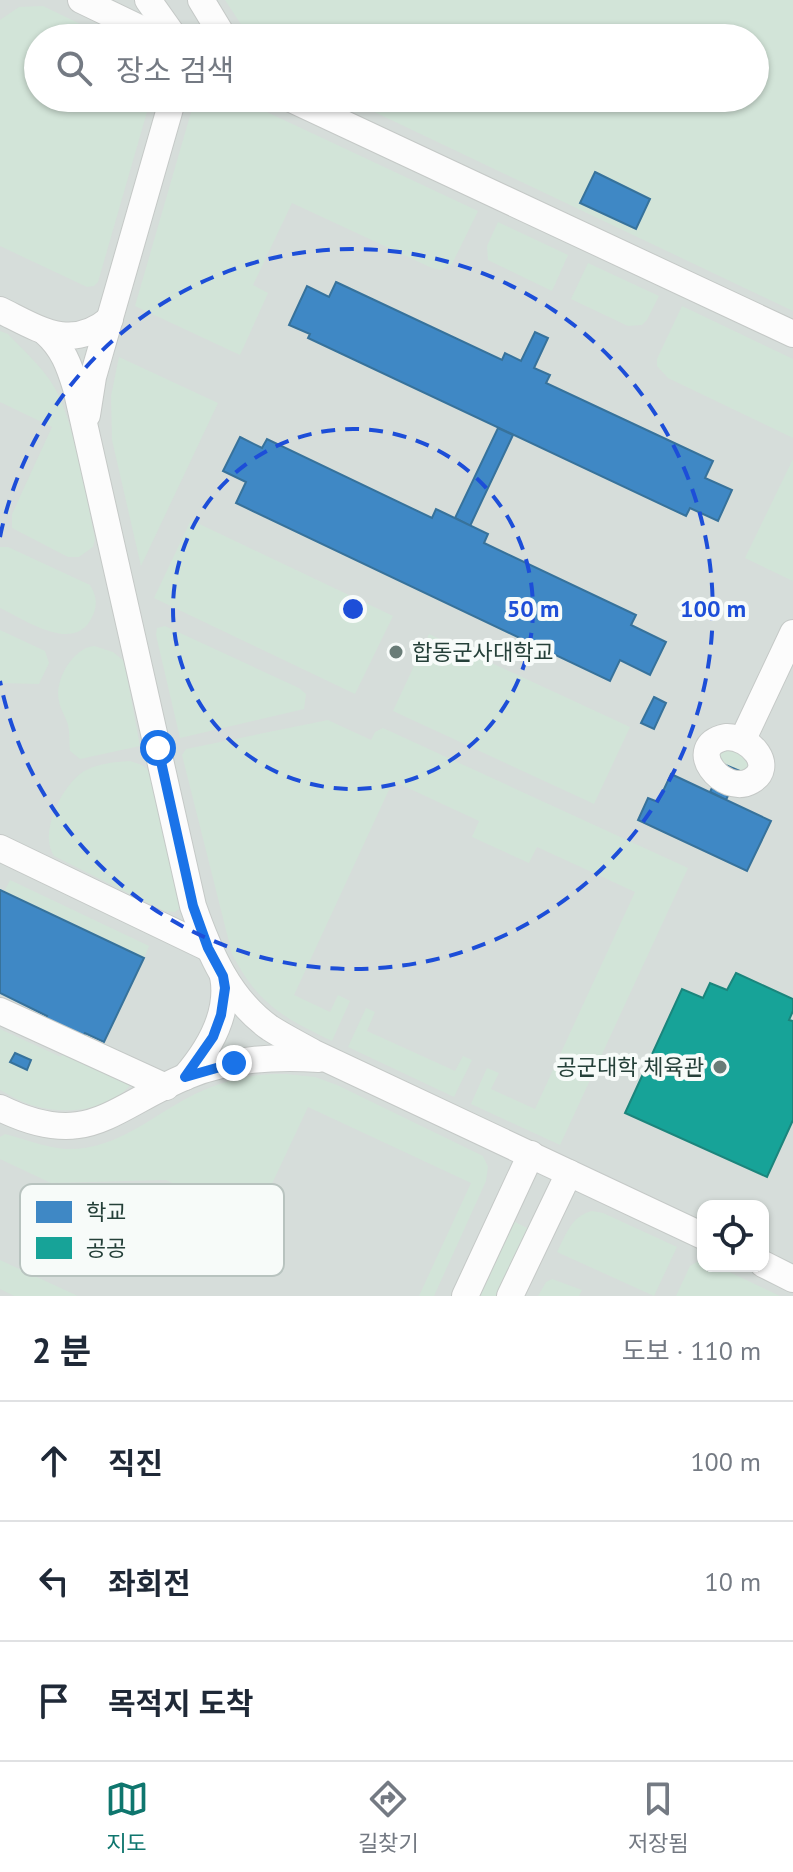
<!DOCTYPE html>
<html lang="ko">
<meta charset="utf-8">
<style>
:root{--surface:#fff;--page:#f2f2f3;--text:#1f2937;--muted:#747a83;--line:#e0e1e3;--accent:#0f766e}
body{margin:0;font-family:"PT Sans","Noto Sans KR",sans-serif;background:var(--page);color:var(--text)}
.controls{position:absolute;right:24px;bottom:24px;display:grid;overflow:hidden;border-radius:16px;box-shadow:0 2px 6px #0004}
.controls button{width:72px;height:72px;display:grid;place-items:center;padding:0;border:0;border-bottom:2px solid var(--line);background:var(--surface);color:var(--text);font:40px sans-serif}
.stop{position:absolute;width:24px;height:24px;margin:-18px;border:6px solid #1a73e8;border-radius:50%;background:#fff}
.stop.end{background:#1a73e8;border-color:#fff;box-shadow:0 2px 8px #0008}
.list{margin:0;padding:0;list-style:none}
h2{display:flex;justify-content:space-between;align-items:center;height:104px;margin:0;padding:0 32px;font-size:34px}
h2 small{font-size:26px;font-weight:400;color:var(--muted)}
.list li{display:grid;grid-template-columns:52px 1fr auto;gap:24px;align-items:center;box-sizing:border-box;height:120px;padding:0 32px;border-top:2px solid var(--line)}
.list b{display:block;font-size:30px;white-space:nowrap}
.list em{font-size:26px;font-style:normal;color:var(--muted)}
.icon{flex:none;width:44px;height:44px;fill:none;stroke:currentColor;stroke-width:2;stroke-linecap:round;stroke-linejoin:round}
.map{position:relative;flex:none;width:793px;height:1296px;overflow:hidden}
.search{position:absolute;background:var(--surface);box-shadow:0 2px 6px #0004;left:24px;right:24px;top:24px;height:88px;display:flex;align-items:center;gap:20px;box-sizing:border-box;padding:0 28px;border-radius:44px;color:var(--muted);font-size:30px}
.sheet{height:464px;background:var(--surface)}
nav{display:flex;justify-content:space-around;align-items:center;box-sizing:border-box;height:112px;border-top:2px solid var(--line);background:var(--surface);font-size:22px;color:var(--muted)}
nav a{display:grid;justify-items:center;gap:4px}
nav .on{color:var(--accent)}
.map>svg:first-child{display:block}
.built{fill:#d6ddda;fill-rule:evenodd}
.green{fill:#d2e4d8}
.schools{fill:#3f88c5;stroke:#37729b;stroke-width:2}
.public{fill:#17a398;stroke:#1b857c;stroke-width:2}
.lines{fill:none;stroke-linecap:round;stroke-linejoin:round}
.minor-casing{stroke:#c5c9c7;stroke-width:28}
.minor{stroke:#fcfcfc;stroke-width:26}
.route{stroke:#1a73e8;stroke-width:10}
.ring{fill:none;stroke:#1d4ed8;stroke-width:4;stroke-dasharray:14 10}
.poi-dot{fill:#697c77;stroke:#f7fbf9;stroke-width:3}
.labels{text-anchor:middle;stroke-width:8;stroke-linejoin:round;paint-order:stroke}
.poi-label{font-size:22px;fill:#254039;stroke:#f7fbf9;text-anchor:start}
.key{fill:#f7fbf9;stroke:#b8c3bf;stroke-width:2}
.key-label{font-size:22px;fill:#254039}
.centre{fill:#1d4ed8;stroke:#f7fbf9;stroke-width:4}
.ring-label{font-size:24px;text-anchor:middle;font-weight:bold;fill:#1d4ed8;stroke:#f7fbf9;stroke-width:8;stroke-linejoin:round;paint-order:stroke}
</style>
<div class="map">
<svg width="793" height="1296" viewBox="0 0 793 1296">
<rect width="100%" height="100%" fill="#e8ecea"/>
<path class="built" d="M 0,0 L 793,0 L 793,1296 L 0,1296 ZM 38,38 L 755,38 L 755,98 L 38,98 ZM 703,1206 L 763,1206 L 763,1266 L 703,1266 Z"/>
<g class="green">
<path d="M 225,0 L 793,0 L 793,311 L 345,98 L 755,98 L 755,38 L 250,38 Z"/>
<path d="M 43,6 L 109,38 L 38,38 L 38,98 L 151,98 L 98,282 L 94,286 L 87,287 L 0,246 L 0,20 L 19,7 Z"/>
<path d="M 201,98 L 237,98 L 478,211 L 452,264 L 440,270 L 432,268 L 292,203 L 253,285 L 268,293 L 240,355 L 135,306 L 192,109 Z"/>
<path d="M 498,222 L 568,255 L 552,291 L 488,260 L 487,246 Z"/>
<path d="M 588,263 L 659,296 L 647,320 L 642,325 L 628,326 L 571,299 Z"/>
<path d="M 682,306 L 793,359 L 793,438 L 668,378 L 657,366 L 657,359 Z"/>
<path d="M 0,331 L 8,334 C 26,353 48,372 59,396 C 78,440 85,492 95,539 L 93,547 L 79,557 L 68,557 L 12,528 L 12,514 L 52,427 L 0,402 Z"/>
<path d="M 119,357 L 218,403 L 141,566 L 112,440 L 111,396 Z"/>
<path d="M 793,459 L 793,581 L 745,558 Z"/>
<path d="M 191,520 L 393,616 L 355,694 L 154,598 Z"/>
<path d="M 0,547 L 8,547 L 90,585 C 96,595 98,604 93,615 C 76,656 26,620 0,608 Z"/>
<path d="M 165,626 L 299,688 L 306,694 L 304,709 L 180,738 L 156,635 L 157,628 Z"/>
<path d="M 0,630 L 45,651 L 49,663 L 39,684 L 0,683 Z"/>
<path d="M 429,634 L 630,727 L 594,804 L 393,711 Z"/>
<path d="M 94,646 L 113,652 L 124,661 L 140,746 L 80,759 L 70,751 C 69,743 70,734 68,725 C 66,717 60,709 59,701 C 54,680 73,648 94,646 Z"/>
<path d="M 328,720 L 371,740 L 375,732 L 383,728 L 688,868 L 560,1145 L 471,1104 L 487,1068 L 499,1073 L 491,1089 L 535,1109 L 635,892 L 537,847 L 529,863 L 472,837 L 479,821 L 393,781 L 294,995 L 330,1012 L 338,995 L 350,1001 L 332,1041 C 282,1017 258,1004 232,954 L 182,755 L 186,749 Z"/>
<path d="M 725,742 L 754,760 L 740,777 L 713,759 Z"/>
<path d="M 130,761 L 142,765 L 149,771 L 180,901 L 180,908 L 175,912 L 164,911 L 54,856 C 39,833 60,790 80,774 C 93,764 113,762 130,761 Z"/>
<path d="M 10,880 L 149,946 L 144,958 L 4,892 Z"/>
<path d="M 366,1008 L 375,1012 L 367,1031 L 455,1071 L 463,1056 L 472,1060 L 454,1097 L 348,1047 Z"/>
<path d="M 0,1029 L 61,1057 L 65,1048 L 130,1081 L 130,1085 C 110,1111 64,1115 35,1106 C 23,1103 11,1096 0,1090 Z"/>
<path d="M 286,1074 L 315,1077 L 337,1085 L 483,1156 L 488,1167 L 486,1181 L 434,1296 L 419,1296 L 471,1183 L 308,1107 L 254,1222 L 166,1180 L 51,1183 L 0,1159 L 0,1137 L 5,1134 C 25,1139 44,1147 65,1149 C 117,1151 152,1115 195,1094 C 224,1080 254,1073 286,1074 Z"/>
<path d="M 592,1211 L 603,1213 L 677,1247 L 654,1296 L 557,1252 C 566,1235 571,1216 592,1211 Z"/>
<path d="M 513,1221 L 529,1229 L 499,1296 L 479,1296 Z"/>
<path d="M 702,1259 L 703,1266 L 717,1266 L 780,1296 L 676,1296 L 690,1266 Z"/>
<path d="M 0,1260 L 78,1296 L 14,1296 L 0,1289 Z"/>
<path d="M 552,1279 L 582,1290 L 579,1296 L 538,1296 L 546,1282 Z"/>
</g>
<g class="schools">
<path d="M 595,172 L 650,199 L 636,229 L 580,203 Z"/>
<path d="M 336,282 L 502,360 L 505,353 L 521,361 L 535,332 L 548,338 L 534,368 L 550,375 L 546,383 L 713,461 L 705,478 L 732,490 L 718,521 L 690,508 L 686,516 L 308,338 L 310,334 L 289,325 L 307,286 L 329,297 Z"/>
<path d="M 498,428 L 513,435 L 470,526 L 455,518 Z"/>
<path d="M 240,437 L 262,448 L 267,439 L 432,518 L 436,509 L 488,534 L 484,543 L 636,615 L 631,625 L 666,642 L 650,675 L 620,660 L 610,681 L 236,503 L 246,482 L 223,471 Z"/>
<path d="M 654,697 L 666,703 L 654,729 L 641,723 Z"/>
<path d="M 723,764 L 740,771 L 726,800 L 710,792 Z"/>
<path d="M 671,774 L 771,821 L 747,871 L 638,820 L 648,798 L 658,802 Z"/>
<path d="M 0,890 L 144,958 L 104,1042 L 85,1033 L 80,1044 L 42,1025 L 47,1016 L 0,993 Z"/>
<path d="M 15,1053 L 31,1060 L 27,1070 L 10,1062 Z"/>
</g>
<path class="public" d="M 736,973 L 793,999 L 793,1011 L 789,1020 L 793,1021 L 793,1120 L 767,1177 L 625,1113 L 682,989 L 703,998 L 710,983 L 727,990 Z"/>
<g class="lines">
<defs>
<g id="minor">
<path d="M 81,0 L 160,38"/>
<path d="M 148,0 L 175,38"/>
<path d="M 201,0 L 224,38"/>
<path d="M 289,98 L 793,334"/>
<path d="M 0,310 C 39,329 71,352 110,319"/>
<path d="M 45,332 C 63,348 69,365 76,388 L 193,906 C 209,952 229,999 270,1028 C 284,1037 300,1045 314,1053 L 703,1236"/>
<path d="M 87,415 L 93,377 L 173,98"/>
<path d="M 726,737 C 751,736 776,767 751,781 C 723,797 682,746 726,737 Z"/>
<path d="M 743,739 L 793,633"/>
<path d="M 0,848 L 208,948"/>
<path d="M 0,1011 L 166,1087"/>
<path d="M 185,1077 C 209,1049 230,1013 223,976"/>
<path d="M 0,1108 C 88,1151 110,1108 187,1076 C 228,1059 275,1056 319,1059"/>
<path d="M 763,1264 L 793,1279"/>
<path d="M 465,1296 L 531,1154"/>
<path d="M 510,1296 L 569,1173"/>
</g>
</defs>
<use href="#minor" class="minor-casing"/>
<use href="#minor" class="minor"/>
</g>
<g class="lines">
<path class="route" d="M 158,748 L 193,906 L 208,948 L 223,976 L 225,988 L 221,1015 L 213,1037 L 185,1077 L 234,1063"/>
</g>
<g class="ring">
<circle cx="353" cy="609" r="180"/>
<path d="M0 537A360 360 0 1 1 0 681"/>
</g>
<g class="poi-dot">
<circle cx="396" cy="652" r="8"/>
<circle cx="720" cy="1067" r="8"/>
</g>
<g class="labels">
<g class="poi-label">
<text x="412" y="660">합동군사대학교</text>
<text x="704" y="1075" text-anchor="end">공군대학 체육관</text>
</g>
</g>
<rect x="20" y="1184" width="264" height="92" rx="12" class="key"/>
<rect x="36" y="1201" width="36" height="22" fill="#3f88c5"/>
<rect x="36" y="1237" width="36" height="22" fill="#17a398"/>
<g class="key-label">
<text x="86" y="1220">학교</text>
<text x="86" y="1256">공공</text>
</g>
<circle cx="353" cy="609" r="12" class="centre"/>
<g class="ring-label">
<text x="533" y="617">50 m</text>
<text x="713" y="617">100 m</text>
</g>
</svg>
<div class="controls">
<button><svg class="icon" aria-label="locate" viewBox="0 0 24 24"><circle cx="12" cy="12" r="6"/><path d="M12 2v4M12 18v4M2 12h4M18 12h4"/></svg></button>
</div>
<div class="stop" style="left:158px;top:748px"></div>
<div class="stop end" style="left:234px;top:1063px"></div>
<div class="search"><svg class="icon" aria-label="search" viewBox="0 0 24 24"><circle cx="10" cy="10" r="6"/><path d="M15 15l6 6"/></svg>장소 검색</div>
</div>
<section class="sheet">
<h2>2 분<small>도보 · 110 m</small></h2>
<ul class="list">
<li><svg class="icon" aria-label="ahead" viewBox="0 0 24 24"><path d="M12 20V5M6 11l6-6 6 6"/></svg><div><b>직진</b></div><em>100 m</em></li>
<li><svg class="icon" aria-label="left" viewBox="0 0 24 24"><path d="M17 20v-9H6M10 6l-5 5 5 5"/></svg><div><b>좌회전</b></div><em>10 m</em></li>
<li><svg class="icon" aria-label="arrive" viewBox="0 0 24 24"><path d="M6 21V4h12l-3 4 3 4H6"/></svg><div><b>목적지 도착</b></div></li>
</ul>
</section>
<nav>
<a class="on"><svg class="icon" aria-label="map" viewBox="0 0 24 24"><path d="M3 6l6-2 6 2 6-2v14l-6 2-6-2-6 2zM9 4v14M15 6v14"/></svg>지도</a>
<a><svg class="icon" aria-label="directions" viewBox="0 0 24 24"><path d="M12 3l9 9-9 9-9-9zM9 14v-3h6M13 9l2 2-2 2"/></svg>길찾기</a>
<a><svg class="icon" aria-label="saved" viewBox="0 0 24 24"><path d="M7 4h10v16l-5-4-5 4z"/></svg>저장됨</a>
</nav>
